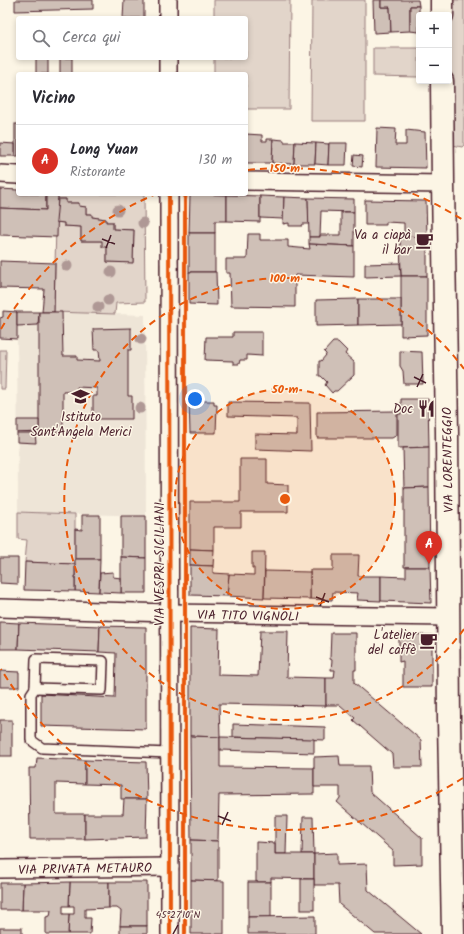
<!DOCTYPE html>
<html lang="it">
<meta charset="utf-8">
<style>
:root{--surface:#fff;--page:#f7f7f7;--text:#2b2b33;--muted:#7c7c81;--line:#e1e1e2;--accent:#d93025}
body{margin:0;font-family:Kalam,sans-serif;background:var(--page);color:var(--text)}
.controls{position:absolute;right:12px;top:12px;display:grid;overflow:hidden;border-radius:4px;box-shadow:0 2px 6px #0003}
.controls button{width:36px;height:36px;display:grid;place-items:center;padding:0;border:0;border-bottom:1px solid var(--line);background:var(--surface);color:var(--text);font:20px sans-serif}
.you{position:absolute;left:195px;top:399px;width:14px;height:14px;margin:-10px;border:3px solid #fff;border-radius:50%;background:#1a73e8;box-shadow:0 0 0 6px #1a73e833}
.badge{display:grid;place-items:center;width:26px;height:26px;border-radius:50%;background:var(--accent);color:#fff;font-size:13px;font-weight:700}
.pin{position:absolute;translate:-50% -33px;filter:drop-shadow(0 1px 2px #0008)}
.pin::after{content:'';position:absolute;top:21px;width:14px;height:12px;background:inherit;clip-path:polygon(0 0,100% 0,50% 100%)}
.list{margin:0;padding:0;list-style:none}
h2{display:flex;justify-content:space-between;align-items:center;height:52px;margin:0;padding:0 16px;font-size:17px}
h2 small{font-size:13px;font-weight:400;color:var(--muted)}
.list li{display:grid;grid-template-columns:26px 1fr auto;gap:12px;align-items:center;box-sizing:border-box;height:72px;padding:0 16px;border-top:1px solid var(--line)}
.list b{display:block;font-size:15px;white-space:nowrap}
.list p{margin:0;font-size:13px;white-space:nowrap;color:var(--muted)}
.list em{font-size:13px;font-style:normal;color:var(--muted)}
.icon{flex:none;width:22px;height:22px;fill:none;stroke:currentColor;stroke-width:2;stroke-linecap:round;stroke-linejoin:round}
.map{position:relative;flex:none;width:464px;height:934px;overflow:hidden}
.search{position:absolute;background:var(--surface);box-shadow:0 2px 6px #0003;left:16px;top:16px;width:232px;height:44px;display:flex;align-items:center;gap:10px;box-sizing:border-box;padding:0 14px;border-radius:4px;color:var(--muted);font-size:15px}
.panel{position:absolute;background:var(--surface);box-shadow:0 2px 6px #0003;left:16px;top:72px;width:232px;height:124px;border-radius:4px}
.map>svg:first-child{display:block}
.built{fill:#eee5d7}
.green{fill:#e2d5ca;stroke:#967a7a}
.building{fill:#cfc0b7;stroke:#4a1f2b}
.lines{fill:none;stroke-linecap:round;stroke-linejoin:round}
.service-casing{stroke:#4a1f2b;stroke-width:12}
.minor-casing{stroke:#4a1f2b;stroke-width:20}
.primary-casing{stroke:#4a1f2b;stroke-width:25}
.service{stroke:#fcf5e5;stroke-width:9}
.minor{stroke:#fcf5e5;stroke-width:17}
.primary{stroke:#fcf5e5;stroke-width:22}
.cycleway-casing{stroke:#fcf5e5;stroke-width:6}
.cycleway{stroke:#e8590c;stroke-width:4}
.tree{fill:#af9895}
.ticks{fill:none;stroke:#4a1f2b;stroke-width:1.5}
.ring{fill:none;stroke:#e8590c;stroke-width:2;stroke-dasharray:7 5}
.labels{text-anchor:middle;stroke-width:3;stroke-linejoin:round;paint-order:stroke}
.poi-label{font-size:13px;fill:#4a1f2b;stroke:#fcf5e5;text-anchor:end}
.street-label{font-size:13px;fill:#4a1f2b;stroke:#fcf5e5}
.ticks-label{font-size:10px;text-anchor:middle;fill:#4a1f2b;stroke:#fcf5e5;stroke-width:3;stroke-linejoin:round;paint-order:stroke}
.centre{fill:#e8590c;stroke:#fcf5e5;stroke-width:2}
.ring-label{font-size:12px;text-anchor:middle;font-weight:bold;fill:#e8590c;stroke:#fcf5e5;stroke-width:3;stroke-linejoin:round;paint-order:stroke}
</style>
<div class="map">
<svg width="464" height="934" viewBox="0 0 464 934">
<rect width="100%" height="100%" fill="#fcf5e5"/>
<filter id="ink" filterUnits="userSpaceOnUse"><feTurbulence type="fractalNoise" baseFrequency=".025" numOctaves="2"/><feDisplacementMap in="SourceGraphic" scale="8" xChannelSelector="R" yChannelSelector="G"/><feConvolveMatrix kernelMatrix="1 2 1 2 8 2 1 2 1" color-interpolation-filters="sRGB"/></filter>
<g filter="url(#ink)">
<path class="built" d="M 17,312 L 54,312 L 145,315 L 146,516 L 18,512 Z"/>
<g class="green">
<path d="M 214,0 L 290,0 L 289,109 L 246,109 L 246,74 L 214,74 L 214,58 L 246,58 L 246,18 L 214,18 Z"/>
<path d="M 312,0 L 365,0 L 365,121 L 311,121 Z"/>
<path d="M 444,0 L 464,0 L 464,145 L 462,147 L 448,144 L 449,15 Z"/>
<path d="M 373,48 L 419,48 L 419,77 L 373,76 Z"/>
<path d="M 58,194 L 144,194 L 145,302 L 116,303 L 115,314 L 54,312 L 56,222 L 64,223 L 64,226 L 81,227 L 81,241 L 102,241 L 107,247 L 107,262 L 133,262 L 134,230 L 113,229 L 113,222 L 106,222 L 106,219 L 92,217 L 91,214 L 86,214 L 86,207 L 79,206 L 79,203 L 66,203 L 66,199 L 58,199 Z"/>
<path d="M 0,350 L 6,350 L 5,389 L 0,389 Z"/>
<path d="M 18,512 L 75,514 L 75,564 L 25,562 L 27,540 L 18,539 Z"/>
</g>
<g class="building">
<path d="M 15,0 L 93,0 L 93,9 L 15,11 Z"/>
<path d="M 124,0 L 144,0 L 144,18 L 123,18 Z"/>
<path d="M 373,0 L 381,0 L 381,7 L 390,7 L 391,32 L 374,33 Z"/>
<path d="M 381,0 L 418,0 L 419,6 L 410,6 L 410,31 L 391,32 L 390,7 L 381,7 Z"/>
<path d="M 410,6 L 419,6 L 419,32 L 410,31 Z"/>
<rect x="36" y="58" width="12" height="16"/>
<rect x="60" y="58" width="12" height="16"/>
<rect x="15" y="124" width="3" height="32"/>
<path d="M 377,128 L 396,129 L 395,145 L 406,145 L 406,130 L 425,132 L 426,168 L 376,167 Z"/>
<path d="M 246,134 L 262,135 L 262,141 L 267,141 L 267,139 L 273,139 L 272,163 L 246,163 Z"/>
<path d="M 273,139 L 284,140 L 284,142 L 295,142 L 294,164 L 272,163 Z"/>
<path d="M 295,142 L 316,143 L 315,164 L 294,164 Z"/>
<path d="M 0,143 L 15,144 L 15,156 L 0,156 Z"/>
<path d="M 316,143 L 329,144 L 328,165 L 315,164 Z"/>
<path d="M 329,143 L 347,143 L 346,165 L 328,165 Z"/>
<path d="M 354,155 L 363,156 L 362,167 L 353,166 Z"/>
<path d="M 0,189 L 18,190 L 18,194 L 46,194 L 46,210 L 0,208 Z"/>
<path d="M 46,194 L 58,194 L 57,237 L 0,235 L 0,208 L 46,210 Z"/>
<path d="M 193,194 L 227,195 L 227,221 L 215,221 L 215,233 L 189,233 L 190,196 Z"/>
<path d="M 227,195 L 260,196 L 260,222 L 227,221 Z"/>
<path d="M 260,196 L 284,197 L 283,219 L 260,218 Z"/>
<path d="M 284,197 L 308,198 L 309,224 L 303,224 L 302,226 L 289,226 L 289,223 L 283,224 Z"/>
<path d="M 308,198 L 354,199 L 354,212 L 321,211 L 320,237 L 309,237 Z"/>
<path d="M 58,199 L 66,199 L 66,203 L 79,203 L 79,206 L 86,207 L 86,214 L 92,214 L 92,217 L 106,219 L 106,222 L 113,222 L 113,229 L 134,230 L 133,263 L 107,262 L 107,247 L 102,247 L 102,241 L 81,241 L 81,227 L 64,226 L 64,223 L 56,222 Z"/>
<path d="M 365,200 L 426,201 L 427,237 L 404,236 L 404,223 L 386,222 L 386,225 L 365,225 Z"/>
<path d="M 341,212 L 354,212 L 354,246 L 309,244 L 309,237 L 320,237 L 320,235 L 341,235 Z"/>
<rect x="189" y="233" width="26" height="39"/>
<path d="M 248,234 L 260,234 L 260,240 L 288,240 L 288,247 L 310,249 L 309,244 L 354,246 L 354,277 L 295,275 L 295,307 L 231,306 L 230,273 L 226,273 L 226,259 L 247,259 Z"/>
<path d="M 400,236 L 427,237 L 427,276 L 401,276 Z"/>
<path d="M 0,261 L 55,263 L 54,312 L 42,312 L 44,289 L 0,288 Z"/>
<path d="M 400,263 L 401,276 L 365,277 L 365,264 Z"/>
<path d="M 189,272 L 216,272 L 217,305 L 189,304 Z"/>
<path d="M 401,276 L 427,276 L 427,335 L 401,336 Z"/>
<path d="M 358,299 L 358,325 L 316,326 L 316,300 Z"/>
<path d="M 358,299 L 401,299 L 401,324 L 358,325 Z"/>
<path d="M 3,311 L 17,312 L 17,339 L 0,338 L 0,318 L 3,317 Z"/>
<path d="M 17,312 L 39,312 L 38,325 L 17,326 Z"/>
<path d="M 39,312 L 62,312 L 63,356 L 77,356 L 77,360 L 100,361 L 99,350 L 94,350 L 93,329 L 131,328 L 131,350 L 128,350 L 128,396 L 132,396 L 132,419 L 93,419 L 93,396 L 97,396 L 97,388 L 77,387 L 77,391 L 63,392 L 63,432 L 39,432 Z"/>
<path d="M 233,332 L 262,332 L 262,356 L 247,355 L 247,360 L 240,360 L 239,364 L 233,364 L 233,361 L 205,360 L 206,337 L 233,337 Z"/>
<path d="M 333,342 L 338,342 L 347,351 L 345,354 L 354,362 L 354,375 L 337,391 L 334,391 L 332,393 L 325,385 L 327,382 L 321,376 L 319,376 L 319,361 L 321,361 L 326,355 L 326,354 L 324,352 Z"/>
<path d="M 400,351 L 422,352 L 423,384 L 404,384 L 403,371 L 400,366 Z"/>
<path d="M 401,399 L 428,399 L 429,447 L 398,448 L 398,414 L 401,414 Z"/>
<path d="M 189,401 L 214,401 L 214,405 L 217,405 L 216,433 L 190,433 Z"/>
<path d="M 228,402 L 310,403 L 311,451 L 255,449 L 255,434 L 297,435 L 297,418 L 228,416 Z"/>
<path d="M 397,411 L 397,435 L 392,438 L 317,438 L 317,412 Z"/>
<path d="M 17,420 L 39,420 L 39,432 L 17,433 Z"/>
<path d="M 17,433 L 35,433 L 36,443 L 17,442 Z"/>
<path d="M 429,447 L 429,487 L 404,488 L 403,448 Z"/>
<path d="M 240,459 L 267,459 L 267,484 L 288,485 L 288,512 L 241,512 L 241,527 L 214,527 L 214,550 L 190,549 L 190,502 L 240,502 Z"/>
<path d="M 429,487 L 430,567 L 404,567 L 404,488 Z"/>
<path d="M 82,515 L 100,515 L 100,559 L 75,559 L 75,529 L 82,530 Z"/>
<path d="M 121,516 L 146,516 L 146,558 L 121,557 Z"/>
<path d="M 190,549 L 214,550 L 213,566 L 190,565 Z"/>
<path d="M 252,552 L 265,552 L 264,598 L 227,596 L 229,574 L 254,575 L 254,568 L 252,568 Z"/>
<path d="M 333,555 L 359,555 L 358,576 L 381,576 L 381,601 L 357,600 L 358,593 L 333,592 L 332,600 L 310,599 L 310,570 L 333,570 Z"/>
<path d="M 121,557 L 146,558 L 146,593 L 121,593 Z"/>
<path d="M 0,558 L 18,558 L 18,584 L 0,583 Z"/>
<path d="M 75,559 L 100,559 L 99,592 L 75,591 Z"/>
<path d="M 25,562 L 75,564 L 75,591 L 24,590 Z"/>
<path d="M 190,565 L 213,566 L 213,573 L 229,574 L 227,596 L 190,595 Z"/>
<path d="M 406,567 L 430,567 L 431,603 L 381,601 L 381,576 L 406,577 Z"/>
<path d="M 265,571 L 310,572 L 310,599 L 264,598 Z"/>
<path d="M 113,572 L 113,577 L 121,578 L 121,593 L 99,592 L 100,573 Z"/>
<path d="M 0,622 L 19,623 L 18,649 L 0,649 Z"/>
<path d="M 19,623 L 100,626 L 99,652 L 18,649 Z"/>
<path d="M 100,626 L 146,627 L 146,729 L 41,726 L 41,694 L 115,698 L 116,653 L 99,652 Z"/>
<path d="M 190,628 L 219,629 L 218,675 L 258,676 L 260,631 L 288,631 L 287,677 L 326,678 L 326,706 L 219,704 L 220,737 L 190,736 Z"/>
<path d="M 331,633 L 356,633 L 356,670 L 354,670 L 354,683 L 421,740 L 422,767 L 393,767 L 392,754 L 353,720 L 355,718 L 340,705 L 326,705 L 326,678 L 334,678 L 335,670 L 331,670 L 332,660 L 330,659 Z"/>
<path d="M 399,634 L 432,635 L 432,687 L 403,687 L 403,661 L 399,662 Z"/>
<path d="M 0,671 L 19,672 L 19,687 L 0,687 Z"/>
<rect x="0" y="720" width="12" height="36"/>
<path d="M 233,724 L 325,727 L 325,740 L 233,737 Z"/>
<path d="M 190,736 L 220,737 L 220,767 L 314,768 L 314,794 L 219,795 L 218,841 L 191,840 Z"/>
<path d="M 220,737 L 314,739 L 314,753 L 220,750 Z"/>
<path d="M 339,756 L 340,766 L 369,766 L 370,792 L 422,838 L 422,864 L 393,865 L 393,851 L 337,802 L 340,798 L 340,787 L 314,787 L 314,757 Z"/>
<path d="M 37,758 L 85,760 L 85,784 L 56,783 L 56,814 L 85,814 L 85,839 L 30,839 L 29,768 L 36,768 Z"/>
<path d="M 85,760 L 146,762 L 147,799 L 121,799 L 121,785 L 85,784 Z"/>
<path d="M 124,799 L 147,799 L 146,837 L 85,839 L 85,814 L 123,814 Z"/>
<path d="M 275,816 L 287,816 L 286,854 L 275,854 Z"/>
<path d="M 303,817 L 313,817 L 314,854 L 302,854 Z"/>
<path d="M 191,840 L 218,841 L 218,881 L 191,880 Z"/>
<path d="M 256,842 L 275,843 L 275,854 L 314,854 L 314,879 L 271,878 L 271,882 L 256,882 Z"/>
<path d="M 337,853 L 337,865 L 367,864 L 368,890 L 421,934 L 375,934 L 339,904 L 338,885 L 314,885 L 314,854 Z"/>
<rect x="301" y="879" width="13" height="31"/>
<path d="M 191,880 L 224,881 L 224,934 L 191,934 Z"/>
<path d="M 70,882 L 109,882 L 109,908 L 85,909 L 85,918 L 91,918 L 90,934 L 68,934 L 69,914 L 74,914 L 74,906 L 69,906 Z"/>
<path d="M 70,882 L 69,906 L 63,906 L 63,914 L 69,914 L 68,934 L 46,934 L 46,917 L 50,916 L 51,910 L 22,910 L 23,883 Z"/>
<path d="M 109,882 L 147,882 L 147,926 L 120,926 L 121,911 L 117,908 L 109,908 Z"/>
<rect x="248" y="882" width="23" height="35"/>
<path d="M 0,883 L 23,883 L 22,910 L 0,910 Z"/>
<path d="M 315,916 L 315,934 L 248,934 L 248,917 Z"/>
<rect x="120" y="926" width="27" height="8"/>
<rect x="0" y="928" width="22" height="6"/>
</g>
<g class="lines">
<defs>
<g id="service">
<path d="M 36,659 L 103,661 L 102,690 L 35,688 Z"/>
<path d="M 35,688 L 31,694 L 31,740 L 42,748 L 169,753"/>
</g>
<g id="minor">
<path d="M 168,0 L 168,18"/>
<path d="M 168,58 L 168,74"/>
<path d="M 0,174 L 18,175"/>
<path d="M 246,181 L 443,184"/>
<path d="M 169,194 L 170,934"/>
<path d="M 0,608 L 169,613 L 448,617"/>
<path d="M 0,869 L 170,867"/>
</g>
<g id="primary">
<path d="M 442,0 L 442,15"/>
<path d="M 442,81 L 443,184 L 447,432 L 449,720 L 453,934"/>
</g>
</defs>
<use href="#service" class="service-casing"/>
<use href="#minor" class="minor-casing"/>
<use href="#primary" class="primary-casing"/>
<use href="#service" class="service"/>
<use href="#minor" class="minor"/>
<use href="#primary" class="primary"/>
<defs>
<g id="cycleway">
<path d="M 169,194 L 170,934"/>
<path d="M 185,934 L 185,200 L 186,194"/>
</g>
</defs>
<use href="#cycleway" class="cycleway-casing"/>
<use href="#cycleway" class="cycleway"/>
</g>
<g class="tree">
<circle cx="118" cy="210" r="5.5"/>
<circle cx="143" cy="223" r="5.5"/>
<circle cx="67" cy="266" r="5.5"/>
<circle cx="111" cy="272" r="5.5"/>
<circle cx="108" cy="300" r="5.5"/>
<circle cx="98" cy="307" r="5.5"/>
<circle cx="141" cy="339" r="5.5"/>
<circle cx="140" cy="408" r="5.5"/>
</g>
</g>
<path class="ticks" d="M 102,239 L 115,244M 106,248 L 111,235M 414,377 L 426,383M 417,387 L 423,374M 316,597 L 329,602M 320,606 L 325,593M 218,816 L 231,821M 222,825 L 228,812M 173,934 L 178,925"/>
<circle cx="285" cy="499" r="110" fill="#e8590c" fill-opacity=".12"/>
<g class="ring">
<circle cx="285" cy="499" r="110"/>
<path d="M464 629A221 221 0 1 1 464 369"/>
<path d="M463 778A331 331 0 0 1 1 669M1 329A331 331 0 0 1 156 194M248 170A331 331 0 0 1 463 220"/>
</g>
<defs>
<symbol id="cafe-bare" viewBox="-9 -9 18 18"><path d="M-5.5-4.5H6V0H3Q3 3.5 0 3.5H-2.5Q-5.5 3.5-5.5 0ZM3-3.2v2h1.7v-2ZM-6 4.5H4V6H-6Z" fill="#4a1f2b" stroke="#fcf5e5" stroke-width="2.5" paint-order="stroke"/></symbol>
<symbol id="school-bare" viewBox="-9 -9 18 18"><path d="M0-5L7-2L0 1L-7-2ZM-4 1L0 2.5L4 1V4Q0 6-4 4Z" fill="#4a1f2b" stroke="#fcf5e5" stroke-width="2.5" paint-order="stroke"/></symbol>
<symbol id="restaurant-bare" viewBox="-9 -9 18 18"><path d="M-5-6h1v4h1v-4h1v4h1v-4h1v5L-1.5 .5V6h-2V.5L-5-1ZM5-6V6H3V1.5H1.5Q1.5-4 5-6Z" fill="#4a1f2b" stroke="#fcf5e5" stroke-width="2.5" paint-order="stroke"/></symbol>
</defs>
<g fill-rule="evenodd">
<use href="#cafe-bare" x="412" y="228" width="25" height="25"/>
<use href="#school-bare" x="68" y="384" width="25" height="25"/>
<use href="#restaurant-bare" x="414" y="396" width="25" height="25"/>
<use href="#cafe-bare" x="416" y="628" width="25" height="25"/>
</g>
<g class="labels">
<g class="poi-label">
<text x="411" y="239">Va a ciapà<tspan x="411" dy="15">il bar</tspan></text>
<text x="413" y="413">Doc</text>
<text x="81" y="421" text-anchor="middle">Istituto<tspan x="81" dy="15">Sant'Angela Merici</tspan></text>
<text x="416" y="639">L'atelier<tspan x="416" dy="15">del caffè</tspan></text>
</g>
<g class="street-label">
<text transform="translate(447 460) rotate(-91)" y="5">VIA LORENTEGGIO</text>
<text transform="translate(159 564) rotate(-90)" y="5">VIA VESPRI SICILIANI</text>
<text transform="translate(248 615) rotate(1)" y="5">VIA TITO VIGNOLI</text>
<text transform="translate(85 868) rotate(-1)" y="5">VIA PRIVATA METAURO</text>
</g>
</g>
<g class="ticks-label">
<text x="178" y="918">45°27'10"N</text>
</g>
<circle cx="285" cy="499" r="6" class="centre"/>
<g class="ring-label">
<text x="285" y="172">150 m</text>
<text x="285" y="282">100 m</text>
<text x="285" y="393">50 m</text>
</g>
</svg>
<div class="controls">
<button>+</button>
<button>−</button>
</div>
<div class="you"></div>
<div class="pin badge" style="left:429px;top:564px">A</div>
<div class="search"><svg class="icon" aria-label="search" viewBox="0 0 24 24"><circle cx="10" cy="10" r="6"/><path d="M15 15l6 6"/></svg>Cerca qui</div>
<section class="panel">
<h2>Vicino<small></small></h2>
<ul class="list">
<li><span class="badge">A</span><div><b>Long Yuan</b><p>Ristorante</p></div><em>130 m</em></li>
</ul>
</section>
</div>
